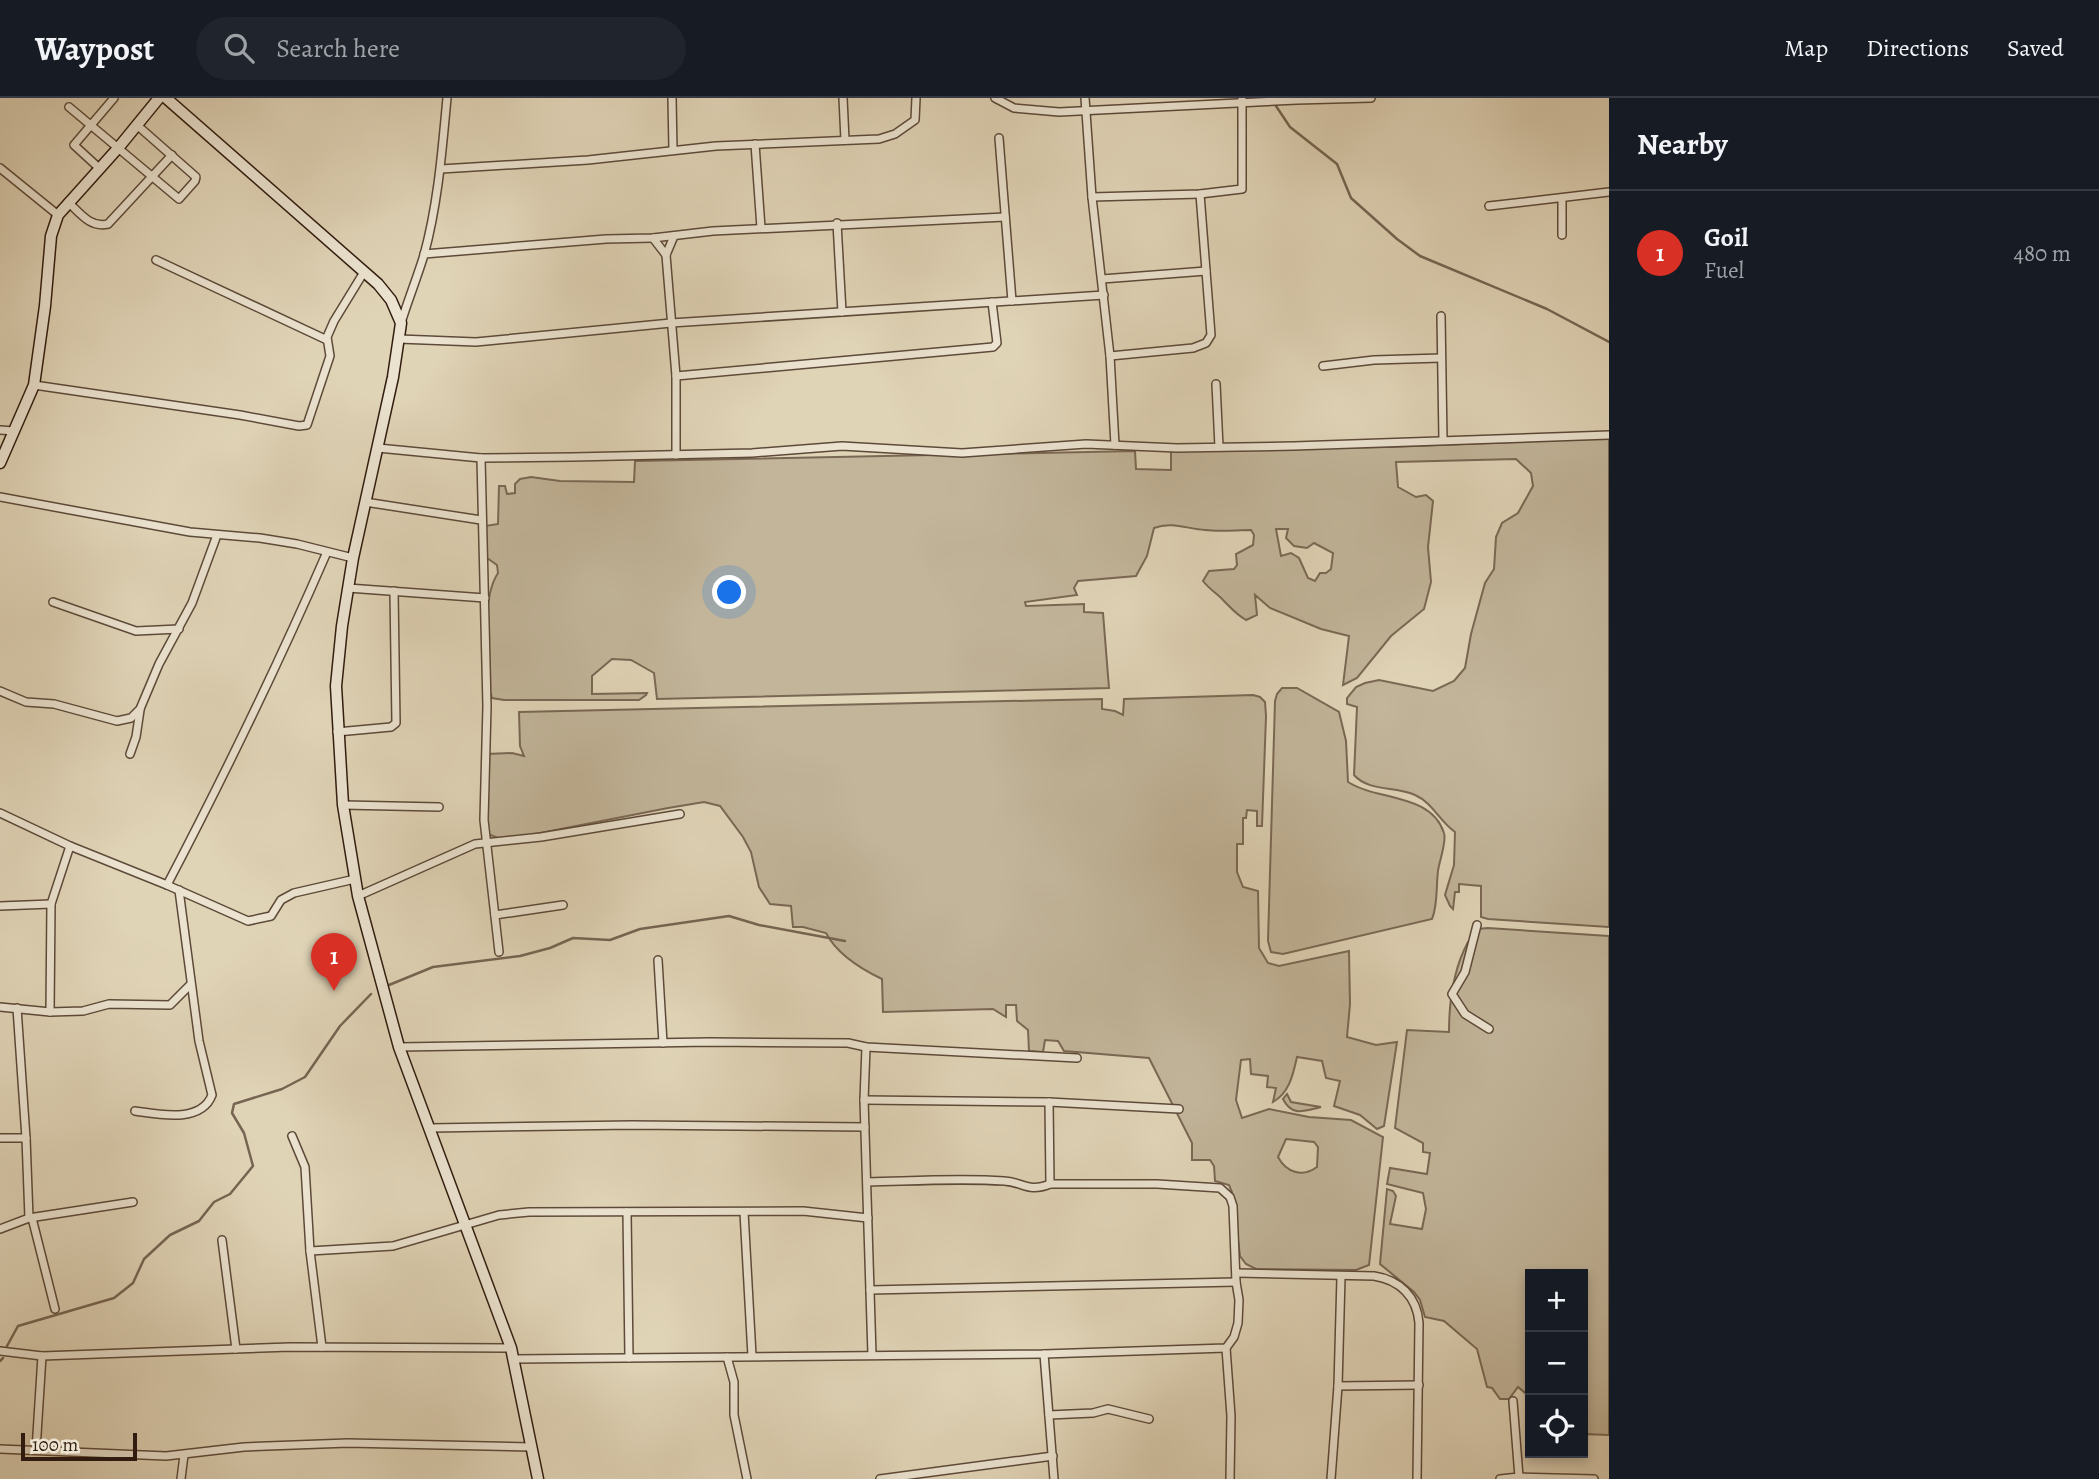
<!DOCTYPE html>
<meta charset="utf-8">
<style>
:root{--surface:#171b24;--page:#20242c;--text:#f1f3f6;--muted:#9ea1a6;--line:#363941;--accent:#d93025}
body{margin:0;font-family:Alegreya,serif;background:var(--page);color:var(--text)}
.controls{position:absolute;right:21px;bottom:21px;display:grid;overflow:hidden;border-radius:0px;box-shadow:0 4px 10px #0003}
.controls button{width:63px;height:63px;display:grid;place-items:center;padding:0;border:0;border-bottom:2px solid var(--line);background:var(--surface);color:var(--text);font:35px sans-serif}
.scale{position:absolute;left:21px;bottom:18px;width:116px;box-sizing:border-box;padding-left:7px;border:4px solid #311c0f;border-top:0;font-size:19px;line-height:24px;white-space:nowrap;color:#311c0f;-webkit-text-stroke:5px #ebe3d0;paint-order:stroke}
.you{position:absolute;left:730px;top:495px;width:24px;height:24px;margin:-18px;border:5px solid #fff;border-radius:50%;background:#1a73e8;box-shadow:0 0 0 10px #1a73e833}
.badge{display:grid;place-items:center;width:46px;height:46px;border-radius:50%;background:var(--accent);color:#fff;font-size:23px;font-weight:700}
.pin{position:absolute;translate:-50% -58px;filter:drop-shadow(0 2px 4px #0008)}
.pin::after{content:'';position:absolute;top:37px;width:24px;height:21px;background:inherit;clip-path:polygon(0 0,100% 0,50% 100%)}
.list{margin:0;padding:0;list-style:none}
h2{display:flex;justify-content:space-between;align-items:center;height:91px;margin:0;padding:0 28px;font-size:30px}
h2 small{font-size:23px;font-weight:400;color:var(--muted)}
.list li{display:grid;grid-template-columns:46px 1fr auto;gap:21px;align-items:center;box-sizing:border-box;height:126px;padding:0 28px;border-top:2px solid var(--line)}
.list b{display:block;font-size:26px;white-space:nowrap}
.list p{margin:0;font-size:23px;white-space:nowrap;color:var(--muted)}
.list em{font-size:23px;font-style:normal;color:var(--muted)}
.icon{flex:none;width:38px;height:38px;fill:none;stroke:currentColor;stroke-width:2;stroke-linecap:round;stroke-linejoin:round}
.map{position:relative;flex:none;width:1609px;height:1381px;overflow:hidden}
header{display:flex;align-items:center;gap:42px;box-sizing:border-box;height:98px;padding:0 35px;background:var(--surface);border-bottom:2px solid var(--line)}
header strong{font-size:33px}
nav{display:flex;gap:38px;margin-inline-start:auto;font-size:24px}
.search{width:490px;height:63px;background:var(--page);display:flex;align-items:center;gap:18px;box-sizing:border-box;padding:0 24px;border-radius:38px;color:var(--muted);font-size:26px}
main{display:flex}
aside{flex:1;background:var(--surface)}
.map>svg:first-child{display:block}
.green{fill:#c2b59a;stroke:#7a6854;stroke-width:2;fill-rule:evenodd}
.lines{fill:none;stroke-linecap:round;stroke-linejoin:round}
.stream{stroke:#766552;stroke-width:2.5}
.street-casing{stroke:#5d4a39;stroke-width:10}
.secondary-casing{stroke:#311c0f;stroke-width:13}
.street{stroke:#ebe3d0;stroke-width:7}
.secondary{stroke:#ebe3d0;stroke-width:10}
</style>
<header>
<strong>Waypost</strong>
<div class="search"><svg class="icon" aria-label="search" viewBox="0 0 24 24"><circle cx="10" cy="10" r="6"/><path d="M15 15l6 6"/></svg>Search here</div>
<nav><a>Map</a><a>Directions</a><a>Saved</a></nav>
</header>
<main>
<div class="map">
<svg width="1609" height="1381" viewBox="0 0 1609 1381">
<rect width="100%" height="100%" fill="#e0d4b7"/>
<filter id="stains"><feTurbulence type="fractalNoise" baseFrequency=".00286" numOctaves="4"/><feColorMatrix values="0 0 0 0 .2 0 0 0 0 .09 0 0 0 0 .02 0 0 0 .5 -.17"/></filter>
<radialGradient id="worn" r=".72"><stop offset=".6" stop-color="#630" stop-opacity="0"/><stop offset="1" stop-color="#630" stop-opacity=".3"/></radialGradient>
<g class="green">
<path d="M 1609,340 L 1609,829 L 1488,821 L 1481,819 L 1481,788 L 1459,786 L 1459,794 L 1455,794 L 1453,811 L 1450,808 L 1445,797 L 1454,767 L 1455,734 C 1439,723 1433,705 1415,697 C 1396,688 1369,694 1354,677 L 1357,609 L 1347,606 L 1347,600 L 1356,589 L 1365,585 L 1379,582 L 1433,593 L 1454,583 L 1465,570 L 1471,536 L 1485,485 L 1494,471 L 1496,439 L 1502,425 L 1518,415 L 1533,388 L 1531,375 L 1516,361 L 1396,364 L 1398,389 L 1416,399 L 1426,397 L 1433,403 L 1428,449 L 1431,484 L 1424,511 L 1391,538 L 1357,580 L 1343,587 L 1349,538 L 1321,531 L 1270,510 L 1255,497 L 1257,517 L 1246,522 C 1236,516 1232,511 1224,503 C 1218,496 1210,492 1203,483 L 1209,473 L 1234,471 L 1237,467 L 1236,456 L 1253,447 L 1254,437 L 1251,432 C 1236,432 1220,434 1205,432 C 1188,431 1171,423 1154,430 L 1147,458 L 1136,478 L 1078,483 L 1074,490 L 1077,497 L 1025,504 L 1026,508 L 1084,506 L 1084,514 L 1103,515 L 1109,590 L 657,601 L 654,575 L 631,562 L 612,561 L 592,578 L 592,596 L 647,595 L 646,597 L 639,602 L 504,602 L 492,600 C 483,575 482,498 498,475 L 497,467 L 487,460 L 485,428 L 498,426 L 499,388 L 505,388 L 507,396 L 515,395 L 515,386 L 520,381 L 531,379 L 560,383 L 634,384 L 635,363 L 1135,353 L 1136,371 L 1171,372 L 1171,352 L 1390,349 ZM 1276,431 L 1288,431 L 1286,440 L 1294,448 L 1307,450 L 1314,445 L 1333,455 L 1331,471 L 1326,475 L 1320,475 L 1315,483 L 1308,480 L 1299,460 L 1291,455 L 1281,458 Z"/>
<path d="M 1282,590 L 1297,590 L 1339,614 L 1346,643 L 1348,684 C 1378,703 1431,695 1444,735 C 1447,743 1439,764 1438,773 C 1436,788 1438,807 1432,821 L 1283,856 L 1271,854 L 1268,843 L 1275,603 L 1277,596 Z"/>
<path d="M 1253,597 L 1260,599 L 1265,604 L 1266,618 L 1262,728 L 1257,728 L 1257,713 L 1247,712 L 1246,720 L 1243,720 L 1243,746 L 1237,746 L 1237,774 L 1243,789 L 1258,793 L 1259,850 L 1268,865 L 1279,868 L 1349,853 L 1350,906 L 1347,939 L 1376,947 L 1397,944 L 1384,1028 L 1377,1031 L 1360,1017 L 1334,1008 L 1340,983 L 1326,980 L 1322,963 L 1297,959 C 1293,976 1290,994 1273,1004 L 1276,990 L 1267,989 L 1268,978 L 1251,976 L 1250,961 L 1241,962 L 1236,1002 L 1242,1020 L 1269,1011 L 1309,1019 L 1351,1022 L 1383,1039 L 1369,1167 L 1356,1172 L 1256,1171 L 1246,1166 L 1240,1158 L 1232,1094 L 1229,1087 L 1215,1083 L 1214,1068 L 1210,1062 L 1192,1062 L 1192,1045 L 1149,960 L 1064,953 L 1058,943 L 1045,942 L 1043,954 L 1029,953 L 1028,932 L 1017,923 L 1016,907 L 1006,907 L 1006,919 L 993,911 L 883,914 L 882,881 C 861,871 837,856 826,835 L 803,829 L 793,829 L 791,808 L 770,806 L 759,789 L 751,754 L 743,739 L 720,708 L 704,704 L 668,710 L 520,739 L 498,740 L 488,736 L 487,656 L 512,655 L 524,658 L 520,648 L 519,614 L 1102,601 L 1102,611 L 1115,613 L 1123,617 L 1124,601 ZM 1286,1041 L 1314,1044 L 1318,1049 L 1317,1069 C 1302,1080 1286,1074 1278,1059 Z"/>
<path d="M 1488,830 L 1609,838 L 1609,1337 L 1583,1336 L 1583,1176 L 1530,1176 L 1530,1299 L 1518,1289 L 1509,1301 L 1500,1301 L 1492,1290 L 1487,1289 L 1477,1251 L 1444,1223 L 1425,1219 L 1420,1202 L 1414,1194 L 1380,1166 L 1387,1091 L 1393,1093 L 1396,1098 L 1390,1126 L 1422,1131 L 1426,1111 L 1423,1095 L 1387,1086 L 1390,1070 L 1427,1076 L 1430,1055 L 1423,1054 L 1423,1045 L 1395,1030 L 1407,932 L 1449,934 C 1449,904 1454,870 1468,844 L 1474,843 L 1478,831 Z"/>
<path d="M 1287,996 L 1291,1004 L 1321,1009 C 1304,1013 1292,1019 1283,1001 Z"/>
</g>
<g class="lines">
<g class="stream">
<path d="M 1274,5 L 1290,29 L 1337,66 L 1351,100 L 1397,141 L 1420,158 L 1547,211 L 1609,244"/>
<path d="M 389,887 L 433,869 L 520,858 L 550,850 L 573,840 L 610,842 L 640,831 L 729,818 L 759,827 L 845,843"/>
<path d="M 7,1248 L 18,1228 L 114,1200 L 133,1185 L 144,1161 L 170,1137 L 199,1123 L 214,1104 L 230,1096 L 253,1068 L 244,1035 L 232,1015 L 234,1006 L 282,991 L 305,979 L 340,928 L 371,896"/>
<path d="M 0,1263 L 3,1260"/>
</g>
<defs>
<g id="street">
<path d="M 672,0 L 673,52"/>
<path d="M 843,0 L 845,42"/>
<path d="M 995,0 L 1014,10 L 1059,14 L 1297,2 L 1371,0"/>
<path d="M 1085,0 L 1092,99 L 1110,258 L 1115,347"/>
<path d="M 69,9 L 179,101 L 195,83 L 196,79 L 138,28"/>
<path d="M 999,40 L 1012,203"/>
<path d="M 755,46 L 761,130"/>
<path d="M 0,70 L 58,117"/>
<path d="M 99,70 L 74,47 L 114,0"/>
<path d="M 441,71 L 588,62 L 716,48 L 879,41 L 895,36 L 915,22 L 916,0"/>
<path d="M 1092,99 L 1200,96 L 1242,91 L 1242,0"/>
<path d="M 1562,100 L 1562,137"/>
<path d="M 68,104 C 80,115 90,130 108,126 L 172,57"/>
<path d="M 1489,108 L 1609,94"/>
<path d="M 837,125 L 842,214"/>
<path d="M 674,138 L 666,157 L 676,278 L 676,357"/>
<path d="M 653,140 L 666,157"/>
<path d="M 424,156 L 606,141 L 653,140 L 713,133 L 1005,119"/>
<path d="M 156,162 L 327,242"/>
<path d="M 1102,181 L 1206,173"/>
<path d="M 1441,218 L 1443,342"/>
<path d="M 401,225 C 408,202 417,180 424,157 C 438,106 442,53 447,0"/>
<path d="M 399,241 L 476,244 L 671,225 L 1104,197"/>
<path d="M 1110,258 L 1193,250 L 1206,245 L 1211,237 L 1200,96"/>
<path d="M 1323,268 L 1374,262 L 1441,260"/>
<path d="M 676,278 L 993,249 L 997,245 L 992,204"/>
<path d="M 1216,286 L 1219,349"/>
<path d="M 34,287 L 240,317 L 299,328 L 307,327 L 330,258 L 327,239 L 334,223 L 364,174"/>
<path d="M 0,332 L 14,333"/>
<path d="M 378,350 L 481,360 L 573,359 L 752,355 L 842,348 L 962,355 L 1086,346 L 1177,350 L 1294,348 L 1609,337"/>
<path d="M 481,360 L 487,608 L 484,722 L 499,854"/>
<path d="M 0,399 L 190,434 L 260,440 L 297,446 L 353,460"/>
<path d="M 365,404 L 481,422"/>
<path d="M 348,490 L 485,500"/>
<path d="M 53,504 L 136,533 L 179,531"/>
<path d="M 0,593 L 26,604 L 54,606 L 117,623 L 131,620 L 140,611 L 159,566 L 192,505 L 217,437"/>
<path d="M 337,634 L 391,629 L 396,625 L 394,493"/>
<path d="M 130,656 L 136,639 L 140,612"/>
<path d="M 343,707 L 439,709"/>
<path d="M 0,715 L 70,748 L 167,787 L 248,823 L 271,818 L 281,802 L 294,795 L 355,781"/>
<path d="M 167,787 C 224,678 278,567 327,454"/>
<path d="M 358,798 L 475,746 L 541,739 L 680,716"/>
<path d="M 0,808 L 51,806"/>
<path d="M 495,817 L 563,807"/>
<path d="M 1477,827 L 1465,874 L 1452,896 L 1465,916 L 1489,931"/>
<path d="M 658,862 L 663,945"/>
<path d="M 0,909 L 50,914 L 83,913 L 109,906 L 170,907 L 190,887"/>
<path d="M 17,910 L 26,1040 L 29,1120"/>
<path d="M 50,914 L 51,806 L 70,748"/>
<path d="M 399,949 L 710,944 L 848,945 L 866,949 L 1077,960"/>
<path d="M 866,949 L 864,1002 L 872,1257"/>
<path d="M 864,1002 L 1049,1004 L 1179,1011"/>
<path d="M 1049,1004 L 1050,1086"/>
<path d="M 135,1013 C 157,1016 201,1026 212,997 L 199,943 L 179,792"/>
<path d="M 430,1030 L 632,1027 L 865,1029"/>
<path d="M 292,1038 L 305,1069 L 310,1153 L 322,1249"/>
<path d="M 0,1040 L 26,1040"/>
<path d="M 627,1114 L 629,1260"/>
<path d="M 744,1114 L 752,1258"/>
<path d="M 32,1120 L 55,1211"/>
<path d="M 0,1131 L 29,1120 L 133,1104"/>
<path d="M 222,1142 L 236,1251"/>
<path d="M 310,1153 L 393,1148 L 499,1117 L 529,1114 L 803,1113 L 868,1120"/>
<path d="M 1237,1175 L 1374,1178 C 1400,1182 1417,1199 1419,1225 L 1417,1381"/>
<path d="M 870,1192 L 1236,1184"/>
<path d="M 1226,1250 L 1231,1318 L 1230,1381"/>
<path d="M 0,1253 L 42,1258 L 290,1249 L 511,1250"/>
<path d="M 1044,1256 L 1054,1381"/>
<path d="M 727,1259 L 734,1284 L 734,1317 L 747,1381"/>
<path d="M 514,1261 L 1044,1256 L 1226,1250 L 1234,1239 L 1238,1225 L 1239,1202 L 1236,1184 L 1233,1108 L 1230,1099 L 1220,1090 L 1157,1086 L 1050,1086 C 1027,1095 1024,1084 1004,1083 C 958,1080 913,1083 868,1084"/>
<path d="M 1338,1288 L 1419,1287"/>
<path d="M 1513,1303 L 1519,1379"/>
<path d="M 1049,1317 L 1093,1315 L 1108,1311 L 1149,1321"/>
<path d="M 0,1351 L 166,1358 L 244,1349 L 348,1345 L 532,1349"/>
<path d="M 36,1352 L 42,1258"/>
<path d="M 181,1381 L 184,1357"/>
<path d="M 880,1381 L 1053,1358"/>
<path d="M 1331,1381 L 1338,1288 L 1341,1179"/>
<path d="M 1500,1381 L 1519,1379 L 1594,1381"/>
</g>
<g id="secondary">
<path d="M 166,0 L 378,186 L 391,202 L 401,225 L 400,232 L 393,279 L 353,460 L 342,528 L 336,588 L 343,707 L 358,798 L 399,949 L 511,1250 L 538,1381"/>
<path d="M 0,365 L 34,287 L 45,208 L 51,138 L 58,117 L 119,49 L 159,0"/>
</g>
</defs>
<use href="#street" class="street-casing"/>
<use href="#secondary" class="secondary-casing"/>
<use href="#street" class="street"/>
<use href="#secondary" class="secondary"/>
</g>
<rect width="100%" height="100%" filter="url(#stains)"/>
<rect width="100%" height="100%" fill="url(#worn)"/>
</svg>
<div class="controls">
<button>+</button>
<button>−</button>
<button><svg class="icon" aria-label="locate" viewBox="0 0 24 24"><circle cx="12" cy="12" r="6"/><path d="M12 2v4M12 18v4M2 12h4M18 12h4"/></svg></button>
</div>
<div class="scale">100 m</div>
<div class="you"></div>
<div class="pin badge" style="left:334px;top:893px">1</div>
</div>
<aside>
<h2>Nearby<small></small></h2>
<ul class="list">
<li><span class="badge">1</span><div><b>Goil</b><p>Fuel</p></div><em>480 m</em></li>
</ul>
</aside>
</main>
